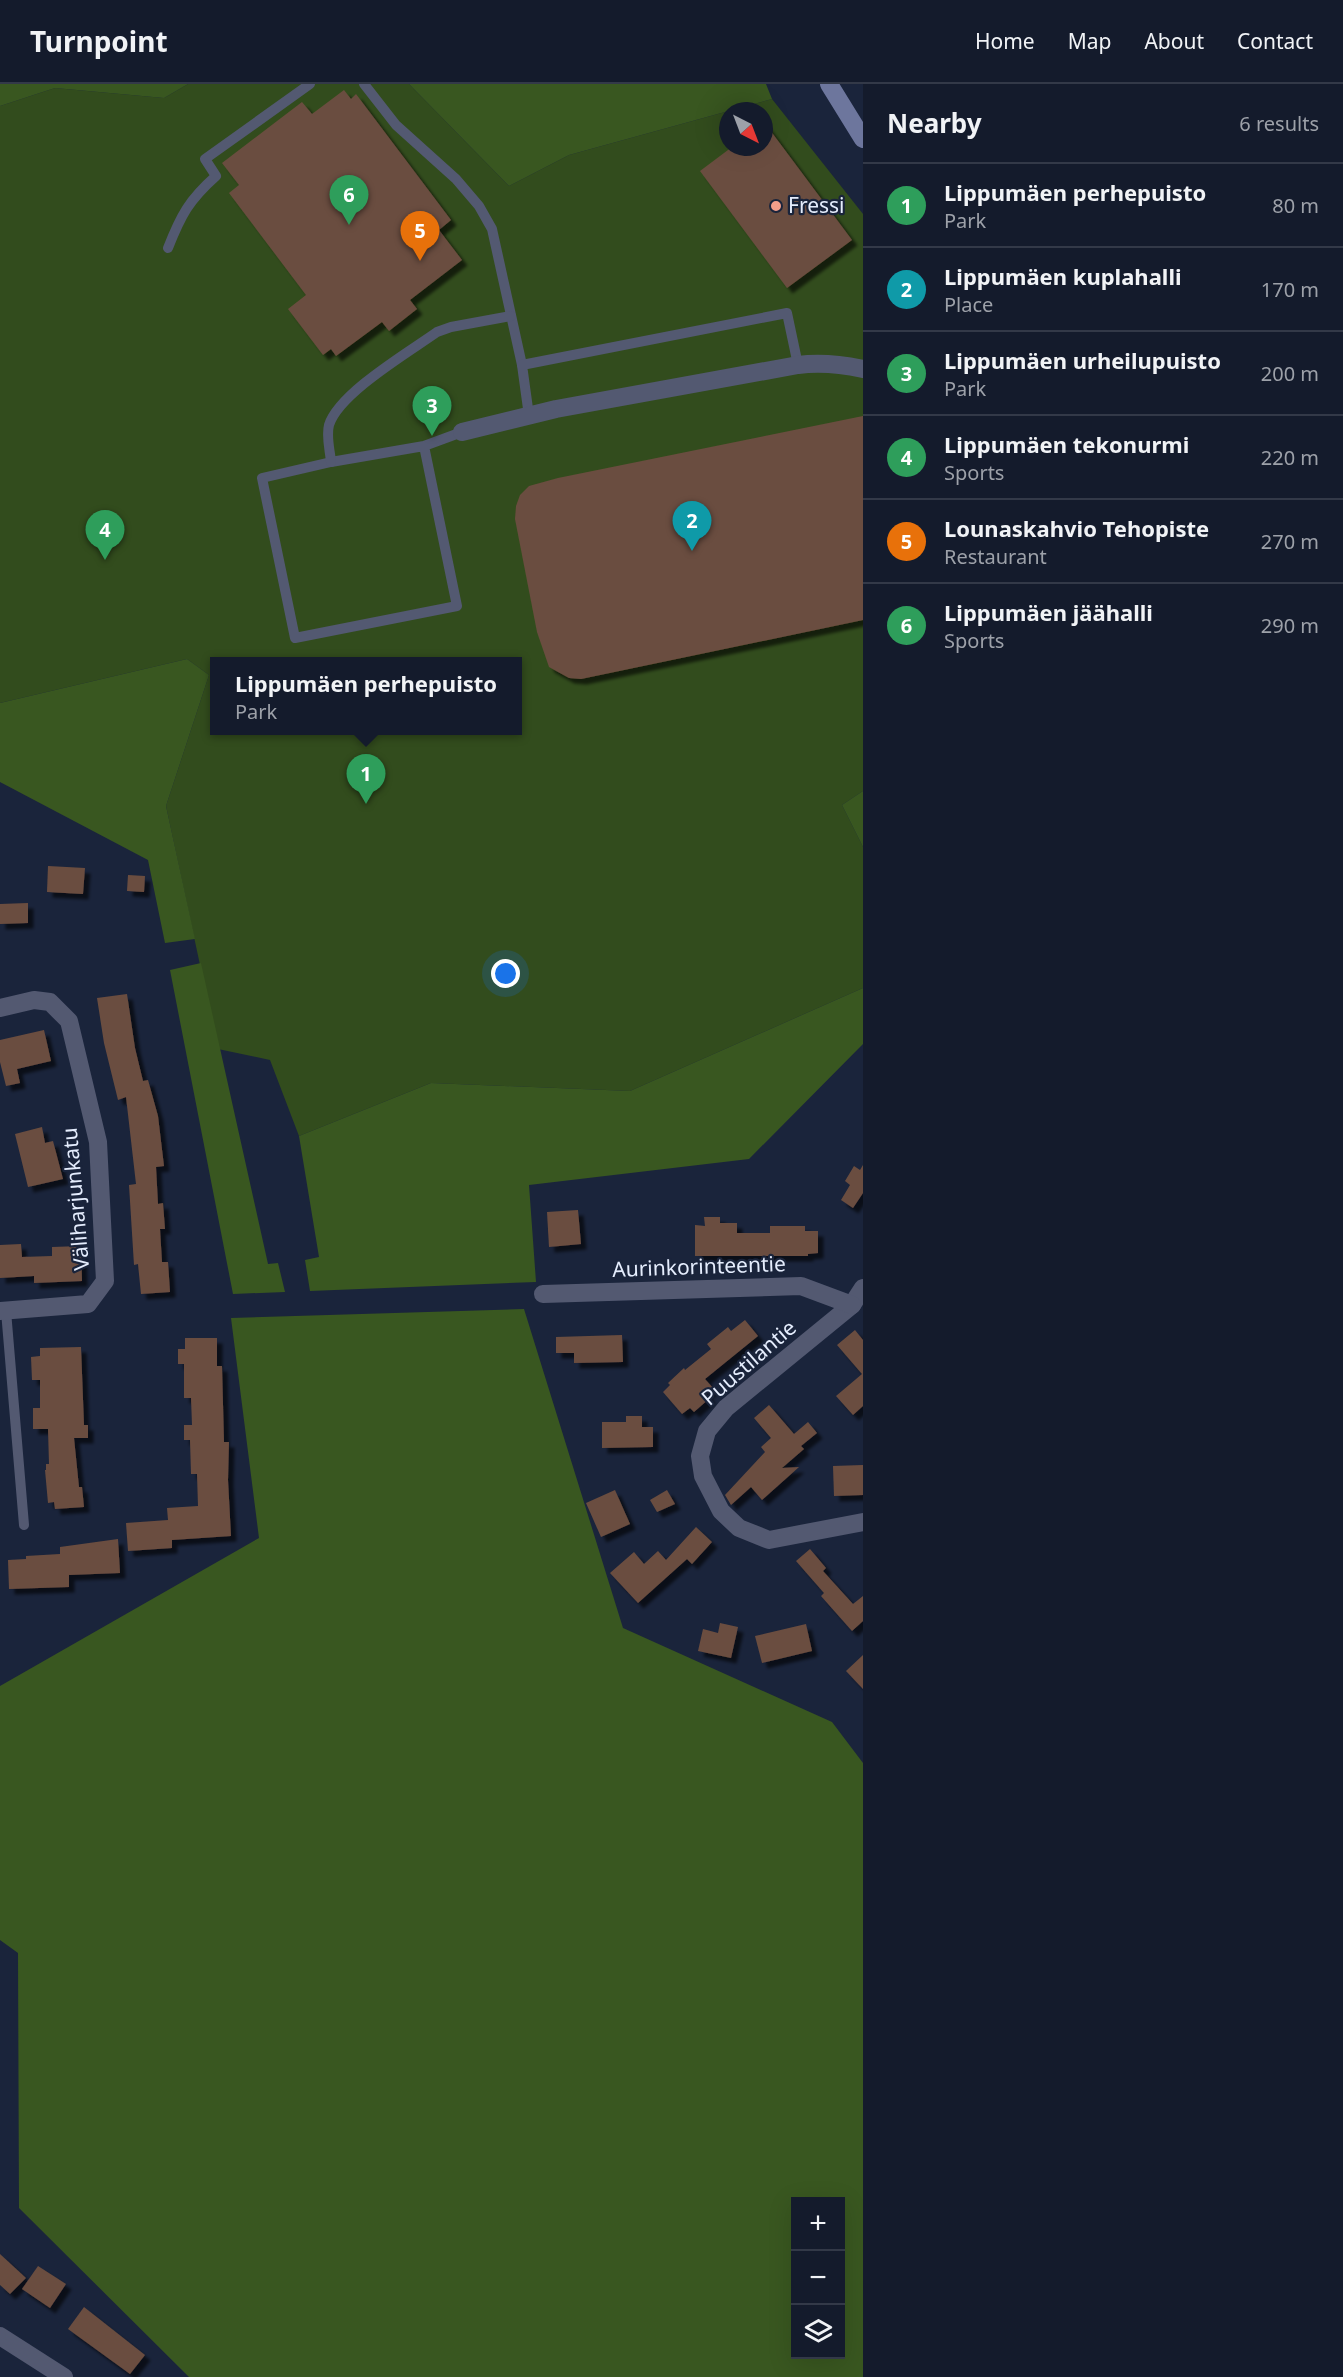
<!DOCTYPE html>
<meta charset="utf-8">
<style>
:root{--surface:#141b2c;--page:#1d2434;--text:#f1f3f6;--muted:#9da1a9;--line:#333948;--accent:#f49e8a}
body{margin:0;font-family:"Noto Sans",sans-serif;background:var(--page);color:var(--text)}
.controls{position:absolute;right:18px;bottom:18px;display:grid;overflow:hidden;border-radius:0px;box-shadow:0 6px 24px #0002}
.controls button{width:54px;height:54px;display:grid;place-items:center;padding:0;border:0;border-bottom:2px solid var(--line);background:var(--surface);color:var(--text);font:30px sans-serif}
.compass{position:absolute;left:719px;top:18px;width:54px;height:54px;border-radius:50%;background:var(--surface);box-shadow:0 6px 24px #0002;rotate:138deg}
.you{position:absolute;left:506px;top:890px;width:21px;height:21px;margin:-15px;border:4px solid #fff;border-radius:50%;background:#1a73e8;box-shadow:0 0 0 9px #1a73e833}
.badge{display:grid;place-items:center;width:39px;height:39px;border-radius:50%;background:var(--accent);color:#fff;font-size:20px;font-weight:700}
.pin{position:absolute;translate:-50% -50px;filter:drop-shadow(0 2px 3px #0008)}
.pin::after{content:'';position:absolute;top:32px;width:21px;height:18px;background:inherit;clip-path:polygon(0 0,100% 0,50% 100%)}
.popup{position:absolute;left:210px;top:573px;width:312px;height:78px;box-sizing:border-box;display:grid;place-content:center;border-radius:0px;background:var(--surface);filter:drop-shadow(0 2px 4px #0005);font-size:20px;white-space:nowrap;color:var(--muted)}
.popup b{font-size:22px;color:var(--text)}
.popup::after{content:'';position:absolute;left:50%;top:100%;margin-left:-12px;border:12px solid transparent;border-top-color:var(--surface)}
.list{margin:0;padding:0;list-style:none}
h2{display:flex;justify-content:space-between;align-items:center;height:78px;margin:0;padding:0 24px;font-size:26px}
h2 small{font-size:20px;font-weight:400;color:var(--muted)}
.list li{display:grid;grid-template-columns:39px 1fr auto;gap:18px;align-items:center;box-sizing:border-box;height:84px;padding:0 24px;border-top:2px solid var(--line)}
.list b{display:block;font-size:22px;white-space:nowrap}
.list p{margin:0;font-size:20px;white-space:nowrap;color:var(--muted)}
.list em{font-size:20px;font-style:normal;color:var(--muted)}
.icon{flex:none;width:33px;height:33px;fill:none;stroke:currentColor;stroke-width:2;stroke-linecap:round;stroke-linejoin:round}
.map{position:relative;flex:none;width:863px;height:2293px;overflow:hidden}
header{display:flex;align-items:center;gap:36px;box-sizing:border-box;height:84px;padding:0 30px;background:var(--surface);border-bottom:2px solid var(--line)}
header strong{font-size:28px}
nav{display:flex;gap:33px;margin-inline-start:auto;font-size:21px}
main{display:flex}
aside{flex:1;background:var(--surface)}
.map>svg:first-child{display:block}
.green{fill:#324c1d;fill-rule:evenodd}
.forest{fill:#395720;fill-rule:evenodd}
.building{fill:#6b4d3f;filter:url(#shadow)}
.lines{fill:none;stroke-linecap:round;stroke-linejoin:round}
.lane{stroke:#535971;stroke-width:10}
.street{stroke:#535971;stroke-width:18}
.secondary{stroke:#6d769d;stroke-width:18}
.poi-dot{fill:#f49e8a;stroke:#1a243b;stroke-width:2}
.labels{text-anchor:middle;stroke-width:4.5;stroke-linejoin:round;paint-order:stroke}
.poi-label{font-size:21px;fill:#e5edfd;stroke:#1a243b;text-anchor:start}
.street-label{font-size:21px;fill:#e5edfd;stroke:#1a243b}
</style>
<header>
<strong>Turnpoint</strong>
<nav><a>Home</a><a>Map</a><a>About</a><a>Contact</a></nav>
</header>
<main>
<div class="map">
<svg width="863" height="2293" viewBox="0 0 863 2293">
<defs>
<filter id="shadow"><feDropShadow dx="5.5" dy="5.5" stdDeviation="1.5" flood-color="#0009"/></filter>
</defs>
<rect width="100%" height="100%" fill="#1a243b"/>
<path class="green" d="M 188,0 L 409,0 L 509,102 L 569,71 L 772,15 L 863,130 L 863,707 L 842,721 L 863,763 L 863,904 L 630,1007 L 431,999 L 299,1052 L 270,976 L 218,965 L 166,722 L 209,591 L 187,575 L 0,619 L 0,22 L 55,4 L 164,14 ZM 728,27 L 764,27 L 764,63 L 728,63 ZM 214,578 L 518,578 L 518,646 L 214,646 Z"/>
<g class="forest">
<path d="M 0,0 L 188,0 L 164,14 L 55,4 L 0,22 Z"/>
<path d="M 409,0 L 766,0 L 772,15 L 569,71 L 509,102 Z"/>
<path d="M 187,575 L 209,591 L 166,722 L 195,855 L 165,859 L 148,776 L 0,698 L 0,619 Z"/>
<path d="M 863,707 L 863,763 L 842,721 Z"/>
<path d="M 201,879 L 268,1180 L 278,1179 L 285,1208 L 233,1210 L 170,886 Z"/>
<path d="M 863,904 L 863,960 L 749,1075 L 529,1101 L 536,1198 L 310,1207 L 305,1176 L 319,1173 L 299,1052 L 431,999 L 630,1007 Z"/>
<path d="M 524,1225 L 623,1544 L 832,1638 L 863,1679 L 863,2293 L 189,2293 L 19,2124 L 18,1869 L 0,1856 L 0,1602 L 259,1454 L 231,1234 ZM 796,2118 L 840,2118 L 840,2270 L 796,2270 Z"/>
</g>
<g class="building">
<path d="M 344,6 L 351,15 L 356,10 L 451,136 L 439,146 L 462,176 L 410,216 L 417,225 L 389,247 L 382,238 L 336,272 L 331,265 L 323,271 L 288,225 L 306,211 L 229,109 L 239,101 L 222,79 L 302,18 L 312,30 Z"/>
<path d="M 764,38 L 852,156 L 787,204 L 700,87 L 732,63 L 764,63 Z"/>
<path d="M 863,332 L 863,536 L 581,595 L 569,594 L 549,583 L 537,548 L 515,435 L 516,422 L 520,411 L 529,402 L 558,394 Z"/>
<path d="M 48,782 L 85,784 L 83,810 L 47,808 Z"/>
<path d="M 128,791 L 145,792 L 144,808 L 127,807 Z"/>
<path d="M 28,819 L 28,839 L 0,840 L 0,820 Z"/>
<path d="M 127,910 L 135,964 L 143,997 L 148,996 L 158,1032 L 164,1082 L 156,1083 L 158,1120 L 163,1119 L 165,1145 L 160,1145 L 162,1178 L 168,1178 L 170,1208 L 141,1210 L 138,1180 L 134,1181 L 129,1101 L 136,1100 L 126,1013 L 118,1016 L 104,959 L 97,914 Z"/>
<path d="M 44,946 L 51,977 L 17,985 L 20,999 L 6,1002 L 0,978 L 0,956 Z"/>
<path d="M 42,1043 L 45,1059 L 53,1057 L 63,1095 L 28,1103 L 15,1050 Z"/>
<path d="M 863,1081 L 863,1109 L 853,1124 L 841,1116 L 850,1101 L 845,1097 L 854,1082 L 860,1086 Z"/>
<path d="M 578,1126 L 581,1160 L 549,1163 L 547,1128 Z"/>
<path d="M 704,1133 L 720,1133 L 720,1139 L 737,1139 L 737,1149 L 770,1149 L 770,1142 L 805,1142 L 805,1147 L 818,1147 L 818,1169 L 808,1170 L 808,1172 L 695,1172 L 695,1141 L 705,1142 Z"/>
<path d="M 21,1160 L 22,1173 L 52,1172 L 52,1163 L 81,1162 L 82,1197 L 34,1199 L 34,1192 L 0,1194 L 0,1161 Z"/>
<path d="M 745,1236 L 758,1252 L 705,1295 L 713,1304 L 706,1310 L 710,1314 L 694,1328 L 690,1324 L 682,1330 L 663,1308 L 670,1301 L 668,1299 L 684,1284 L 685,1286 L 711,1265 L 707,1260 L 728,1243 L 731,1247 Z"/>
<path d="M 855,1246 L 863,1256 L 863,1322 L 853,1331 L 836,1312 L 862,1290 L 837,1261 Z"/>
<path d="M 622,1251 L 623,1278 L 574,1279 L 574,1269 L 556,1269 L 556,1253 Z"/>
<path d="M 185,1254 L 217,1254 L 217,1282 L 222,1282 L 224,1358 L 229,1358 L 228,1396 L 231,1452 L 172,1456 L 172,1464 L 128,1467 L 126,1439 L 168,1436 L 167,1424 L 198,1422 L 197,1390 L 191,1390 L 190,1356 L 184,1356 L 184,1341 L 192,1341 L 191,1314 L 184,1314 L 184,1280 L 178,1280 L 178,1265 L 185,1265 Z"/>
<path d="M 81,1263 L 84,1341 L 88,1341 L 88,1354 L 74,1354 L 79,1403 L 82,1403 L 84,1423 L 55,1425 L 54,1418 L 48,1419 L 45,1386 L 46,1386 L 46,1380 L 49,1380 L 48,1345 L 33,1345 L 33,1324 L 40,1324 L 40,1296 L 32,1296 L 31,1273 L 40,1272 L 40,1264 Z"/>
<path d="M 769,1321 L 794,1350 L 808,1338 L 817,1349 L 801,1362 L 804,1365 L 782,1384 L 799,1383 L 762,1416 L 751,1403 L 731,1421 L 725,1411 L 765,1368 L 761,1363 L 771,1354 L 754,1334 Z"/>
<path d="M 626,1332 L 642,1332 L 642,1343 L 653,1343 L 653,1363 L 602,1364 L 602,1338 L 626,1338 Z"/>
<path d="M 863,1381 L 863,1411 L 834,1412 L 833,1382 Z"/>
<path d="M 615,1406 L 630,1440 L 601,1453 L 586,1419 Z"/>
<path d="M 667,1406 L 675,1420 L 657,1428 L 650,1416 Z"/>
<path d="M 696,1443 L 712,1458 L 692,1480 L 687,1475 L 638,1519 L 610,1489 L 634,1468 L 644,1480 L 658,1467 L 666,1476 Z"/>
<path d="M 118,1455 L 120,1489 L 69,1491 L 69,1503 L 9,1505 L 8,1476 L 26,1475 L 26,1472 L 60,1470 L 60,1463 Z"/>
<path d="M 810,1465 L 826,1484 L 823,1487 L 853,1520 L 863,1512 L 863,1537 L 852,1547 L 821,1512 L 824,1509 L 796,1477 Z"/>
<path d="M 720,1539 L 738,1543 L 731,1574 L 698,1567 L 703,1545 L 718,1549 Z"/>
<path d="M 806,1540 L 812,1567 L 762,1579 L 755,1552 Z"/>
<path d="M 863,1571 L 863,1605 L 846,1587 Z"/>
<path d="M 0,2170 L 26,2194 L 10,2210 L 0,2201 Z"/>
<path d="M 38,2182 L 66,2200 L 50,2224 L 22,2205 Z"/>
<path d="M 84,2223 L 145,2271 L 130,2290 L 68,2245 Z"/>
</g>
<g class="lines">
<g class="lane">
<path d="M 364,0 L 396,41 L 456,95 L 479,122 L 492,145 L 522,281"/>
<path d="M 168,164 C 181,131 189,116 216,92 L 205,75 L 310,0"/>
<path d="M 529,332 L 522,281 L 787,229 L 798,281"/>
<path d="M 424,362 L 331,378 L 262,394 L 295,554 L 457,522 L 424,362 L 462,348"/>
<path d="M 331,378 C 330,366 326,353 329,341 C 339,309 409,268 437,248 L 451,243 L 511,232"/>
<path d="M 6,1227 L 24,1441"/>
</g>
<g class="street">
<path d="M 462,348 L 556,325 L 798,281 C 821,278 840,280 863,285"/>
<path d="M 0,924 L 34,916 L 50,918 L 69,937 L 98,1058 L 105,1197 L 88,1220 L 0,1227"/>
<path d="M 863,1204 L 852,1221 L 726,1324 L 707,1347 L 700,1372 L 703,1392 L 721,1427 L 739,1444 L 769,1456 L 863,1438"/>
<path d="M 543,1210 L 801,1202 L 852,1221"/>
<path d="M 0,2252 L 64,2293"/>
</g>
<path class="secondary" d="M 829,0 L 863,55"/>
</g>
<circle class="poi-dot" cx="776" cy="122" r="6"/>
<g class="labels">
<g class="poi-label">
<text x="788" y="129">Fressi</text>
</g>
<g class="street-label">
<text transform="translate(76 1115) rotate(-95)" y="7">Väliharjunkatu</text>
<text transform="translate(699 1183) rotate(-2)" y="7">Aurinkorinteentie</text>
<text transform="translate(749 1279) rotate(-41)" y="7">Puustilantie</text>
</g>
</g>
</svg>
<div class="controls">
<button>+</button>
<button>−</button>
<button><svg class="icon" aria-label="layers" viewBox="0 0 24 24"><path d="M12 4l9 5-9 5-9-5zM3 14l9 5 9-5"/></svg></button>
</div>
<svg class="compass" viewBox="-18 -18 36 36"><path d="M0-13l5 13h-10z" fill="#e53935"/><path d="M0 13l5-13h-10z" fill="#9da1a9"/></svg>
<div class="you"></div>
<div class="pin badge" style="left:366px;top:720px;background:#2e9e5b">1</div>
<div class="popup"><b>Lippumäen perhepuisto</b>Park</div>
<div class="pin badge" style="left:692px;top:467px;background:#0f9aa8">2</div>
<div class="pin badge" style="left:432px;top:352px;background:#2e9e5b">3</div>
<div class="pin badge" style="left:105px;top:476px;background:#2e9e5b">4</div>
<div class="pin badge" style="left:420px;top:177px;background:#e8710a">5</div>
<div class="pin badge" style="left:349px;top:141px;background:#2e9e5b">6</div>
</div>
<aside>
<h2>Nearby<small>6 results</small></h2>
<ul class="list">
<li><span class="badge" style="background:#2e9e5b">1</span><div><b>Lippumäen perhepuisto</b><p>Park</p></div><em>80 m</em></li>
<li><span class="badge" style="background:#0f9aa8">2</span><div><b>Lippumäen kuplahalli</b><p>Place</p></div><em>170 m</em></li>
<li><span class="badge" style="background:#2e9e5b">3</span><div><b>Lippumäen urheilupuisto</b><p>Park</p></div><em>200 m</em></li>
<li><span class="badge" style="background:#2e9e5b">4</span><div><b>Lippumäen tekonurmi</b><p>Sports</p></div><em>220 m</em></li>
<li><span class="badge" style="background:#e8710a">5</span><div><b>Lounaskahvio Tehopiste</b><p>Restaurant</p></div><em>270 m</em></li>
<li><span class="badge" style="background:#2e9e5b">6</span><div><b>Lippumäen jäähalli</b><p>Sports</p></div><em>290 m</em></li>
</ul>
</aside>
</main>
